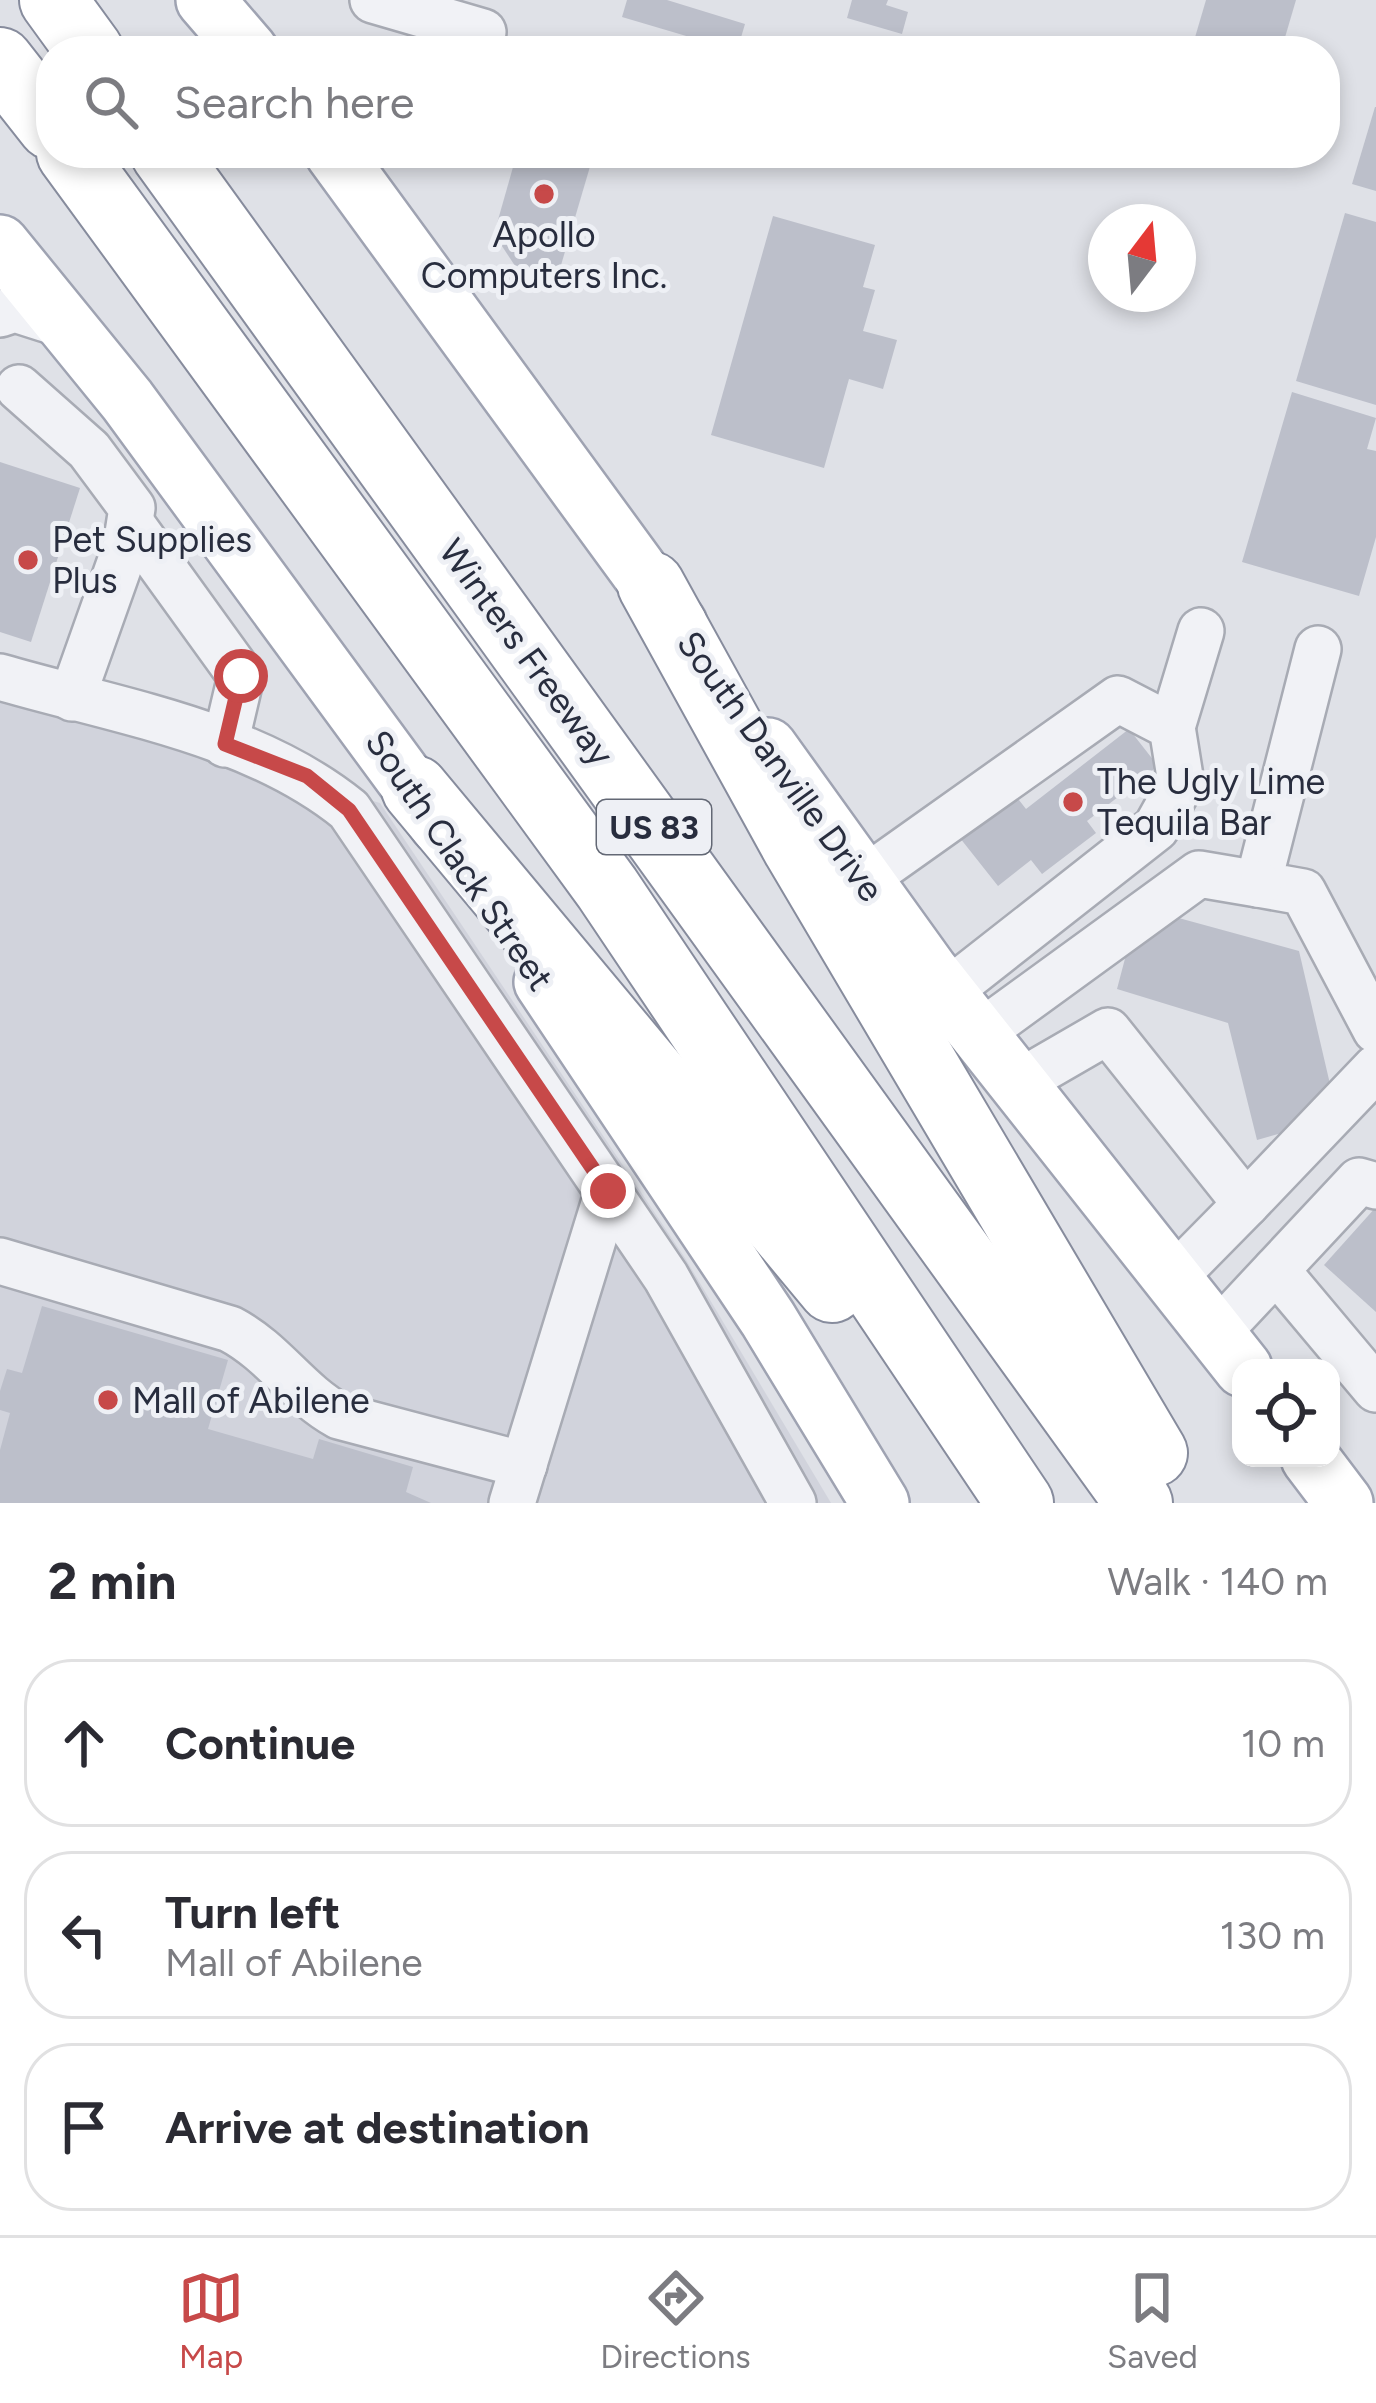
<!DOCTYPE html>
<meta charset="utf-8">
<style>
:root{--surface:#fff;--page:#f7f7f7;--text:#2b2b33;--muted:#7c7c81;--line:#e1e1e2;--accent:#c74949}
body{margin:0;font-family:Figtree,sans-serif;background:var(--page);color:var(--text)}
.controls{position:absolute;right:36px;bottom:36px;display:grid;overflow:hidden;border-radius:24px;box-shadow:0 6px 18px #0003}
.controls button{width:108px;height:108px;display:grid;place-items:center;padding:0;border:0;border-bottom:3px solid var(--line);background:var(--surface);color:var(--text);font:60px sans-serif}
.compass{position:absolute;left:1088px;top:204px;width:108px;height:108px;border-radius:50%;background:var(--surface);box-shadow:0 6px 18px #0003;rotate:16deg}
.stop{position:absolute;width:36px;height:36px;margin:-27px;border:9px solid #c74949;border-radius:50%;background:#fff}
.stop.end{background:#c74949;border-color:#fff;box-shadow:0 3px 12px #0008}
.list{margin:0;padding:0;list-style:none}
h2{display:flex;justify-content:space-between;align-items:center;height:156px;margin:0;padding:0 48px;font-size:51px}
h2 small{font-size:39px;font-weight:400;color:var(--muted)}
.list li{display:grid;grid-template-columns:78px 1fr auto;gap:36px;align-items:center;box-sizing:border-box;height:168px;margin:0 24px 24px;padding:0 24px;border:3px solid var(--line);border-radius:48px}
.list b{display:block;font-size:45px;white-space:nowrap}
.list p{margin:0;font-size:39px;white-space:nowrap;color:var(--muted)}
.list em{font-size:39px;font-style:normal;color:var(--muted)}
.icon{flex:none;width:66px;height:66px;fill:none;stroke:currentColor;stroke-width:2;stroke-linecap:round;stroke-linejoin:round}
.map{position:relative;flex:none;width:1376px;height:1503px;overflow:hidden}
.search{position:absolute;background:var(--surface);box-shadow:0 6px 18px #0003;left:36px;right:36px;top:36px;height:132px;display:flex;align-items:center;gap:30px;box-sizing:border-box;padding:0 42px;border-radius:48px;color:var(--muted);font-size:45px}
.sheet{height:732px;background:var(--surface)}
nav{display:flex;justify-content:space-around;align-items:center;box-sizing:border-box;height:168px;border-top:3px solid var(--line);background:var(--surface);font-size:33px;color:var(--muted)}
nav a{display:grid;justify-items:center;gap:6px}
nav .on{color:var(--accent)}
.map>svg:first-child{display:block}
.built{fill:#d1d3dc}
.building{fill:#bcbfca}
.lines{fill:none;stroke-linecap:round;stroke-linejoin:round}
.minor-casing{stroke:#a8abb4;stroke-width:50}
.major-casing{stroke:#9fa3b2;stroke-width:62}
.highway-casing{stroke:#878c9d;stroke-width:70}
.minor{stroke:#f1f2f6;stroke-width:45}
.major{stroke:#fff;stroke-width:57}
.highway{stroke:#fff;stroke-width:66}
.route{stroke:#c74949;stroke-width:15}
.poi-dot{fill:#c74949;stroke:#eef0f5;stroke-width:4.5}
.labels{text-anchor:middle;stroke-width:10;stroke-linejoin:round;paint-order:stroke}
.shield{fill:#eef0f5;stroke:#636875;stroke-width:3}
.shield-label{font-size:33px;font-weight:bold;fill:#282d3e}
.poi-label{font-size:36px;fill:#282d3e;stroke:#eef0f5;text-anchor:start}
.street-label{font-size:36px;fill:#282d3e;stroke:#eef0f5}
</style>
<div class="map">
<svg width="1376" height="1503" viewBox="0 0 1376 1503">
<rect width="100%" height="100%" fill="#dfe1e7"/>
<path class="built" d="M 0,692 L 380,803 L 685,1258 L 831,1503 L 0,1503 Z"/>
<g class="building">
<path d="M 627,0 L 667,0 L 745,24 L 737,51 L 622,17 Z"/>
<path d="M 852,0 L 888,0 L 886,5 L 908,12 L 902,34 L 847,18 Z"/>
<path d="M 1206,0 L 1296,0 L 1281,51 L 1191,51 Z"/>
<path d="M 1375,107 L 1376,107 L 1376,191 L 1352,184 Z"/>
<path d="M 517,153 L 594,153 L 554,289 L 525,281 L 494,234 Z"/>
<path d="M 1345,213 L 1376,222 L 1376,405 L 1296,381 Z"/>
<path d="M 773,216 L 875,245 L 863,287 L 875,290 L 863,331 L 897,340 L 883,389 L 849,379 L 824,468 L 711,435 Z"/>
<path d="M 1292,392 L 1376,418 L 1367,449 L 1376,451 L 1376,537 L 1359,596 L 1242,562 Z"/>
<path d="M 0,462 L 80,488 L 31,642 L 0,632 Z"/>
<path d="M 1129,729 L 1158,766 L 1087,821 L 1096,833 L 1042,874 L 1031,860 L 998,886 L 960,838 L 1015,795 L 1026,809 Z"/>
<path d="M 1175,917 L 1299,951 L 1330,1084 L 1289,1131 L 1257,1140 L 1228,1023 L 1117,989 L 1127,951 Z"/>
<path d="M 1376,1207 L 1376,1312 L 1324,1265 Z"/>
<path d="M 42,1306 L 228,1360 L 208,1429 L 313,1459 L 319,1439 L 413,1467 L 406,1492 L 431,1503 L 0,1503 L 0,1450 L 10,1413 L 0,1410 L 0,1391 L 7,1369 L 22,1373 Z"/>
</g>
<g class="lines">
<defs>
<g id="minor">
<path d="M 373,0 L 483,32"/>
<path d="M 0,314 L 15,309 L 65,325"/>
<path d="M 19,388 L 89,450 L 132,508 L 126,546 L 72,698"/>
<path d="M 132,525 L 241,676 L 225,744"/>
<path d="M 1318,649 L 1258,884 L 1303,892 L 1376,1030"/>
<path d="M 0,677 C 117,711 253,732 349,810 L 666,1277 L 793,1503"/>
<path d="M 1172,727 L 1201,631"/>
<path d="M 863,880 L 1118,699 L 1172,727 L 1181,783 L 1156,828 L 946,993"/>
<path d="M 979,1034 L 1199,874 L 1258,884"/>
<path d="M 1018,1083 L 1108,1031 L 1246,1204 L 1172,1279"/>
<path d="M 1246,1204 L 1376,1068"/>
<path d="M 0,1261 L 230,1329 C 274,1352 297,1393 339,1416 L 524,1465"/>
<path d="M 1276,1270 L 1376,1389"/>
<path d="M 1216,1334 L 1359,1181 L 1376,1186"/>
<path d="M 512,1503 L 608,1191"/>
</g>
<g id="major">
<path d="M 205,0 L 249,51"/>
<path d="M 334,153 L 678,624"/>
<path d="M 0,244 L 127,400 L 439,825"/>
<path d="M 768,747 L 929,971 L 1243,1368"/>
<path d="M 543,982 L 768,1319 L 880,1503"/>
<path d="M 1310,1458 L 1344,1503"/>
</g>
<g id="highway">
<path d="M 53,0 L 90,51"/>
<path d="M 0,61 L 51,126"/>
<path d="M 70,153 L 607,888 L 1020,1503"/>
<path d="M 164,153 L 1139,1503"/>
<path d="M 651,585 L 796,848 L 1154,1453"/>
<path d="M 415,789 L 832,1289"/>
</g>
</defs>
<use href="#minor" class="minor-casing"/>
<use href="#major" class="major-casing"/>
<use href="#highway" class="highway-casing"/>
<use href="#minor" class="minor"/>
<use href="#major" class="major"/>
<use href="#highway" class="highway"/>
</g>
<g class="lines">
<path class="route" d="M 241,676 L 225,744 L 307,776 L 349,810 L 608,1191"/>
</g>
<g class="poi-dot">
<circle cx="544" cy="194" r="12"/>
<circle cx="28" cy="560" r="12"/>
<circle cx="1073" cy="802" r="12"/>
<circle cx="108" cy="1400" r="12"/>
</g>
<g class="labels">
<rect class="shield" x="597" y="800" width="114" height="54" rx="9"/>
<g class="shield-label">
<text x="654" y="839">US 83</text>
</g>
<g class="poi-label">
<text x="544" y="247" text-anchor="middle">Apollo<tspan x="544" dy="41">Computers Inc.</tspan></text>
<text x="52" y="552">Pet Supplies<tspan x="52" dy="41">Plus</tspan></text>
<text x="1097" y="794">The Ugly Lime<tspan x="1097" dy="41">Tequila Bar</tspan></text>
<text x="132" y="1413">Mall of Abilene</text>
</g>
<g class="street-label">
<text transform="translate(527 652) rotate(54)" y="13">Winters Freeway</text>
<text transform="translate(781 766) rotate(54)" y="13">South Danville Drive</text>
<text transform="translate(460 860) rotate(56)" y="13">South Clack Street</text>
</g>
</g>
</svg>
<div class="controls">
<button><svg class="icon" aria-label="locate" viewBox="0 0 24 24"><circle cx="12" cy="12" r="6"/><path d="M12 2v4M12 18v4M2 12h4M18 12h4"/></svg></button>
</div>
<svg class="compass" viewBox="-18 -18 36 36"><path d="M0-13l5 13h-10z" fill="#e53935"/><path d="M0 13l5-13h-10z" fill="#7c7c81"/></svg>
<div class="stop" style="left:241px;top:676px"></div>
<div class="stop end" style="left:608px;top:1191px"></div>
<div class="search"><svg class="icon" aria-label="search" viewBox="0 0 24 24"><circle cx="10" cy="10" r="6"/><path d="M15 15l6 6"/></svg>Search here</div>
</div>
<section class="sheet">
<h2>2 min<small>Walk · 140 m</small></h2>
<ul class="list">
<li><svg class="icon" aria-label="ahead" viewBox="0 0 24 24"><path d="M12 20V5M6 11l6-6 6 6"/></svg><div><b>Continue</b></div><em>10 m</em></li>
<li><svg class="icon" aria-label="left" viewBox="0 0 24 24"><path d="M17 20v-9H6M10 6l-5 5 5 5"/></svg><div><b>Turn left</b><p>Mall of Abilene</p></div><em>130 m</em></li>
<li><svg class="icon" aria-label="arrive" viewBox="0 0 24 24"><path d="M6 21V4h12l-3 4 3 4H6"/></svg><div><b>Arrive at destination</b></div></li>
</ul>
</section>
<nav>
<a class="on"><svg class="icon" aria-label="map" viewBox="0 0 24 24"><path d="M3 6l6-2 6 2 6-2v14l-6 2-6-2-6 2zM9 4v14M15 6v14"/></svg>Map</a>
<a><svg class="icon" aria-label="directions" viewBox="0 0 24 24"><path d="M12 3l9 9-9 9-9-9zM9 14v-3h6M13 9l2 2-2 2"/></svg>Directions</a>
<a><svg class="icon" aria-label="saved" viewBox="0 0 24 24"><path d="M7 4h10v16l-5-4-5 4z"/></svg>Saved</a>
</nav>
